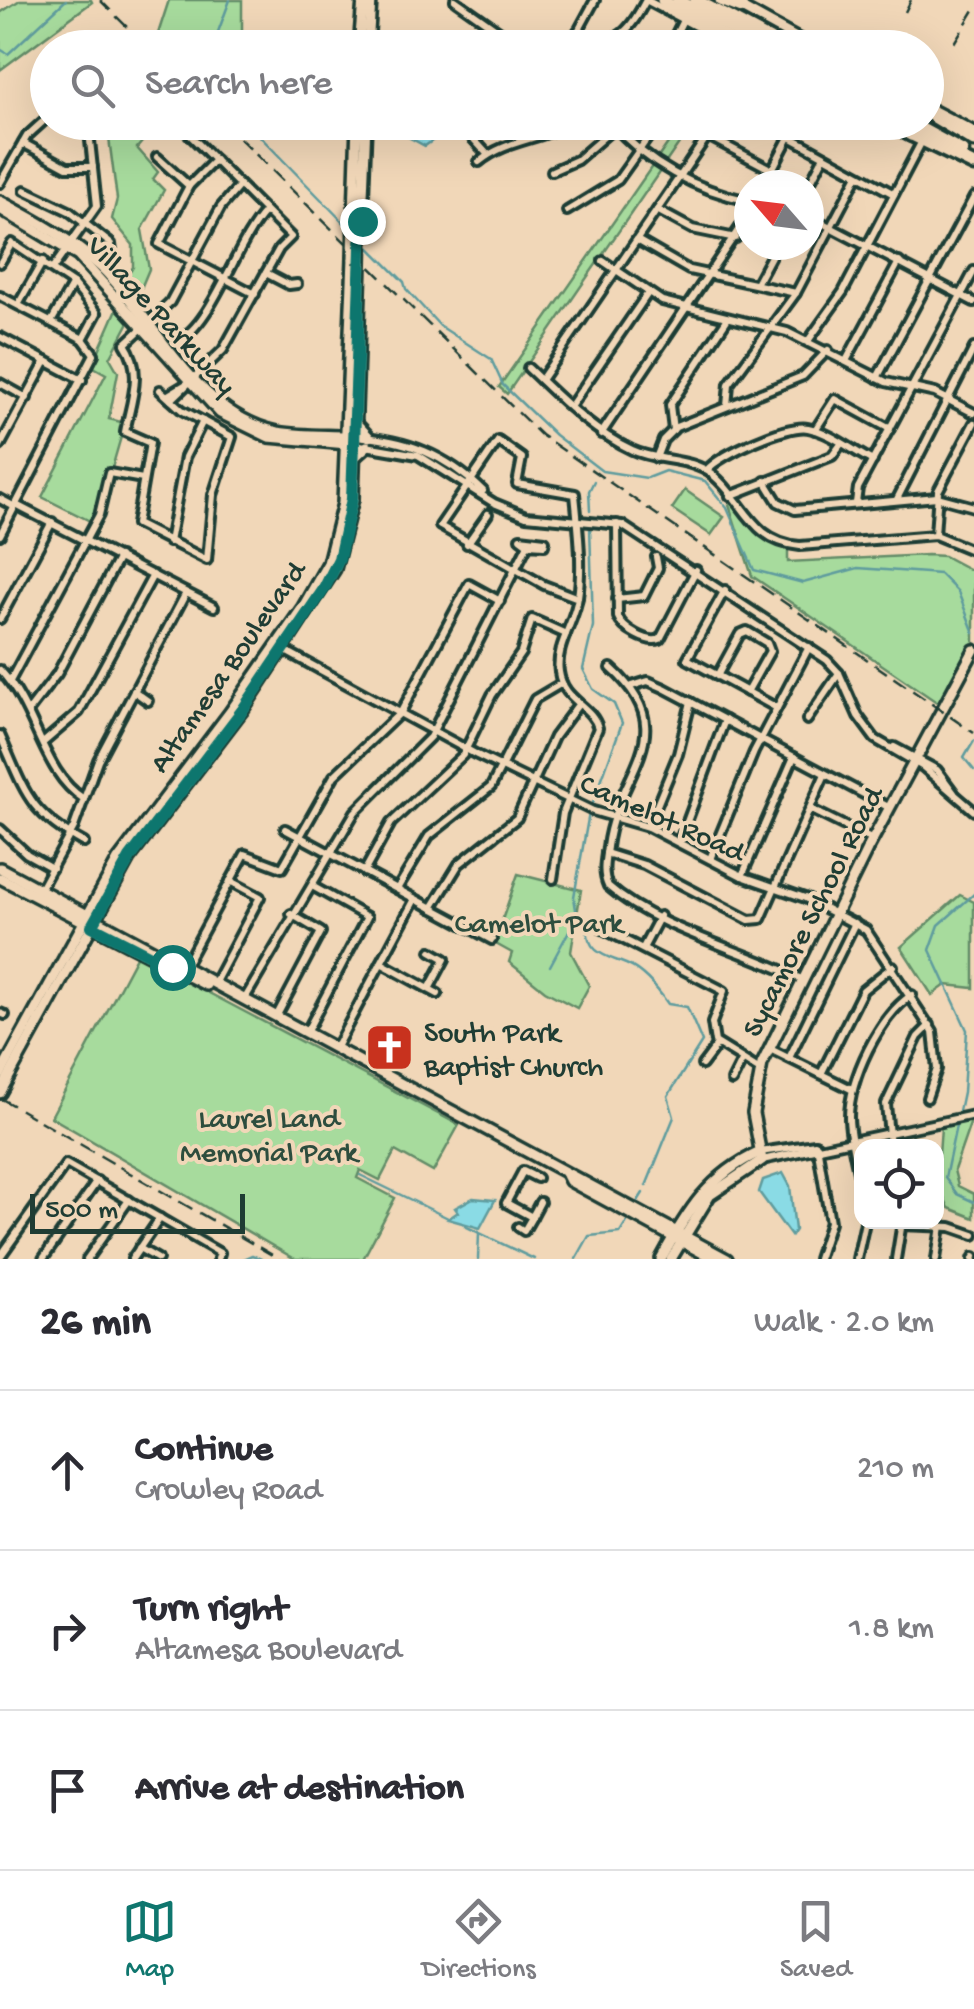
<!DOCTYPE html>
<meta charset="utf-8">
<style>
:root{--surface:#fff;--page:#f7f7f7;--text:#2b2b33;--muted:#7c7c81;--line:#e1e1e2;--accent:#0f766e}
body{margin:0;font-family:"Gochi Hand",sans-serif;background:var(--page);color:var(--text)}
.controls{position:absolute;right:30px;bottom:30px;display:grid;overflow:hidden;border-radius:20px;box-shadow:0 10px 40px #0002}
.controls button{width:90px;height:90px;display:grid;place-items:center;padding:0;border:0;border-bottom:2px solid var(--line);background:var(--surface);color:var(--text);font:50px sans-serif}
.compass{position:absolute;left:734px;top:170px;width:90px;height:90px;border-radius:50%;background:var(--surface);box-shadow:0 10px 40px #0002;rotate:298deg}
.scale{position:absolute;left:30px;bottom:25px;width:215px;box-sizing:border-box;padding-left:10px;border:5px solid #1f3d34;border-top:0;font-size:28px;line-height:35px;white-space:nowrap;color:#1f3d34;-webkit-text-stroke:8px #f1d7b8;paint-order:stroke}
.stop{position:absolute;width:30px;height:30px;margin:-22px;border:8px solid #0f766e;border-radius:50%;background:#fff}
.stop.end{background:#0f766e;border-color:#fff;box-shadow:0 2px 10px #0008}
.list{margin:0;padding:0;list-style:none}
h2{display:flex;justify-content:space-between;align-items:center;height:130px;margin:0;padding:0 40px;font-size:42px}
h2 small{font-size:32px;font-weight:400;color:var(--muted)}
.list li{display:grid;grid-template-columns:65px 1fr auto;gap:30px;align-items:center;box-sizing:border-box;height:160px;padding:0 40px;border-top:2px solid var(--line)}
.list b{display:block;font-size:38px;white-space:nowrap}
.list p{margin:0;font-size:32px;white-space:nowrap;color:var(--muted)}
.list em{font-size:32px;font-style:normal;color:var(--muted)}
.icon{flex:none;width:55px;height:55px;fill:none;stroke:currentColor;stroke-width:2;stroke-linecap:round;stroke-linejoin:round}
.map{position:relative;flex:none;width:974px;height:1259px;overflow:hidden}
.search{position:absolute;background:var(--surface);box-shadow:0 10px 40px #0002;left:30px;right:30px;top:30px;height:110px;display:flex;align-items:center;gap:25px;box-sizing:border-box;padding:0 35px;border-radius:55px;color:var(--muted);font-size:38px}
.sheet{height:610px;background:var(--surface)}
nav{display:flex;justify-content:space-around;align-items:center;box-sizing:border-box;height:140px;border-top:2px solid var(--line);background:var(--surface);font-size:28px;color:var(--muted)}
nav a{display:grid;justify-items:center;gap:5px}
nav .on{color:var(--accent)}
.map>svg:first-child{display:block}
.green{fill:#a7db9d;stroke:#638c68;stroke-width:2.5}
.water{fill:#8adbe5;stroke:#5f9c9e;stroke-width:2.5}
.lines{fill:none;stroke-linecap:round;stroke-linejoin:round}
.stream{stroke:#5f9c9e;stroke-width:2.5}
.minor-casing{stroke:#1f3d34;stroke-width:14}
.major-casing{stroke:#1f3d34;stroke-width:16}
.highway-casing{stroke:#1f3d34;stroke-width:19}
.minor{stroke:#f1d7b8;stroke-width:6}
.major{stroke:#f1d7b8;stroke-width:9}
.highway{stroke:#f1d7b8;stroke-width:11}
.rail{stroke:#1f3d34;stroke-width:2.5;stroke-dasharray:15 8;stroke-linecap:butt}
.major-bridge-casing{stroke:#1f3d34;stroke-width:16;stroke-linecap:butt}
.major-bridge{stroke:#f1d7b8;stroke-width:9}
.route{stroke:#0f766e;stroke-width:12}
.labels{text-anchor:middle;stroke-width:8;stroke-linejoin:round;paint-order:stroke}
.street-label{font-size:30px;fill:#1f3d34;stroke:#f1d7b8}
.park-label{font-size:30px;fill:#2d4d3e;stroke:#f1d7b8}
.poi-label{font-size:30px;fill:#1f3d34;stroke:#f1d7b8;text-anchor:start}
</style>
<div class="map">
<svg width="974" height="1259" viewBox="0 0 974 1259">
<rect width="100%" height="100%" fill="#f1d7b8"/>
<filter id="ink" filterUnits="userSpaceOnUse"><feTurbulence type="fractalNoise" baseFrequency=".01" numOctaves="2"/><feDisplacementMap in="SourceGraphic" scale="20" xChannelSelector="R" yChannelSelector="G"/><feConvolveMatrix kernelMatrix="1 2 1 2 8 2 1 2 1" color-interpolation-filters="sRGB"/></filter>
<g filter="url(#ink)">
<g class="green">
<path d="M 20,0 L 91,0 L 92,2 L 0,70 L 0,13 Z"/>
<path d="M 169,0 L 242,0 L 242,47 L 163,47 L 156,40 Z"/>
<path d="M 107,123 L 143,123 L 152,130 L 137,148 L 158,172 L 153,179 L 164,190 L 142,230 L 149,269 L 136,300 L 123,284 L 133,267 L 133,245 L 112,219 L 117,199 Z"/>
<path d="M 682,123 L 693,123 L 507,394 L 499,387 Z"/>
<path d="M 117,309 L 129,322 L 110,358 L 118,372 L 109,419 L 125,423 L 112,468 L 105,470 L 92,522 L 42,497 L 106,374 L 92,366 Z"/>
<path d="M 685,490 L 724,517 L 711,535 L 672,509 Z"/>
<path d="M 732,501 L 760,535 L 788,547 L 788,562 L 927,555 L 944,556 L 974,572 L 974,644 L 941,705 L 752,576 L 729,505 Z"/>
<path d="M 518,874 L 581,890 L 571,952 L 589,986 L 577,1008 L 545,991 L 509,962 L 512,953 L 494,943 Z"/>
<path d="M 960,895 L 974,902 L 974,988 L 946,985 L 932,995 L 901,947 Z"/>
<path d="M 137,955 L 459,1125 L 433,1172 L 395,1151 L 380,1180 L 360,1170 L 357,1178 L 395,1198 L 363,1259 L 295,1259 L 51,1117 Z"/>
<path d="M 971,1121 L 954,1170 L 958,1186 L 974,1194 L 974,1218 L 949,1208 L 937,1183 L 941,1127 Z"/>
</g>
<g class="water">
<path d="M 398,123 L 457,123 L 425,146 L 403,134 Z"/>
<path d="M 783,1173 L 790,1186 L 795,1230 L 791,1236 L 759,1192 L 763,1180 Z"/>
<path d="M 473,1198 L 495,1200 L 480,1228 L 448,1219 L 458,1212 L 455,1208 Z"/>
</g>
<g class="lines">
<g class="stream">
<path d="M 219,48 L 218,32 L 230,0"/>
<path d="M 0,49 L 8,54 L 66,0"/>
<path d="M 246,122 L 349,228"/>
<path d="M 366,244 L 404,282 L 406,289 L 440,326 L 491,359 L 503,385 L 555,435 L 602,471 L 647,478 L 665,471 L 705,481 L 727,508 L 754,570 L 803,583 L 858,568 L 940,574 L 958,592 L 974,633"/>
<path d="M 590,511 L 589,491 L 594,481"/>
<path d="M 590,526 L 593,626 L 583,669 L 593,689 L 614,704 L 622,723 L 592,806"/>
<path d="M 974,741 L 964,758 L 974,770"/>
<path d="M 589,813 L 574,897 L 577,916 L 587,926 C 587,955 608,956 628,965 C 644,972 659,991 668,1004 L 687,1007 L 702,1042 L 668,1096 L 674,1117 L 646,1186"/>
<path d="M 974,894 L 939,925 L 930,950 L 967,1030 L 963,1092 L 945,1178 L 957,1194 L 974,1202"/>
<path d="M 550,966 L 577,916"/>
<path d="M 360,1175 L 448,1218"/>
<path d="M 636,1204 L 643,1193"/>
<path d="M 465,1226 L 534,1259"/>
<path d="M 243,1259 L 252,1255 L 261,1259"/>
<path d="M 478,1259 L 479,1233"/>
<path d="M 576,1259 L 589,1236 L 620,1233 L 628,1220"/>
</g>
<defs>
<g id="minor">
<path d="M 455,0 L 523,48"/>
<path d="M 646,0 L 733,46"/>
<path d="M 577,32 C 615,52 629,32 646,0"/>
<path d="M 569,48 L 595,0"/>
<path d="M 669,48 L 683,20"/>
<path d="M 58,122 L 89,132"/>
<path d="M 458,122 L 488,155"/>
<path d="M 611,122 C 647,164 696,190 749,201"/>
<path d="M 763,122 L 894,194"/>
<path d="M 708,136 L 772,170"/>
<path d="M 23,143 L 67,167 L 93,167"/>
<path d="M 157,157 L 189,186"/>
<path d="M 215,160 L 189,186 L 159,244 L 255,294"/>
<path d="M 479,162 C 507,139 540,141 570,122"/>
<path d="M 552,171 L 577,160 L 615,127"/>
<path d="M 0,183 L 27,136 L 48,117"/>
<path d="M 764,185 L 797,122"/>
<path d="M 809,185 L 824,156"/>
<path d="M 25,190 L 69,211 L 111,244 L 112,252"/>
<path d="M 657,210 L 692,229 L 736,238"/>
<path d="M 567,211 L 618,180 L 659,122"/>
<path d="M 809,216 L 974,302"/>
<path d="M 637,240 L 689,270 L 796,293"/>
<path d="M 603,261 L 662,301 L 787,332 L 886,382 L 935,393 L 974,413"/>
<path d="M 0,263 L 12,243 L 73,284 L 97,313 L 83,339"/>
<path d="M 53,268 L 97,206 L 88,122"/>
<path d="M 266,273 L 289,285 L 297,284"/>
<path d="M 756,284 L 777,245"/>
<path d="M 0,296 L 83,339 L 94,354 L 0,535"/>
<path d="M 18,305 L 43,261"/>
<path d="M 51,322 L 73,284"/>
<path d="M 0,337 L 82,380"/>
<path d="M 178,340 C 212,326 236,242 265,212"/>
<path d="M 808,341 L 843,292 L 922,141"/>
<path d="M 846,361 L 899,262"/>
<path d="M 528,368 C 561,399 590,430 632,450 C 657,462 691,457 713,475 C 745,501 751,542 800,546 L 935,535 L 974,551"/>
<path d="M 877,378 L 974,197"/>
<path d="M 541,380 L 717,122"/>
<path d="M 0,383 L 27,398"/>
<path d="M 160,390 L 182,410 L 232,437 L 213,495 L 207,560 L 136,524 L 150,443 L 125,432 C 131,401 144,372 125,344 L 170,302 L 221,207 L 239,186"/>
<path d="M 168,395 L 188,383"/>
<path d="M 171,400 L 223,350 L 279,249 L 291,237 L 177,122"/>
<path d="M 727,406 L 729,384 L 796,293 L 858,175"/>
<path d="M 570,407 L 648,293"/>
<path d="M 673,430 L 670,405 L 728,318"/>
<path d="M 815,430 L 835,399 L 890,429"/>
<path d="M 601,434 L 749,214"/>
<path d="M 355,436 C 407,440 445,454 483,491"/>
<path d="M 354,444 L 418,455 L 494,503 L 526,516 L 622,525 L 827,660 L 839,673 L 858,716 L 875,739 L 923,767 L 974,811"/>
<path d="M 0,446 L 46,361"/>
<path d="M 656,458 L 663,440 L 676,427 L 803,376 L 828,350"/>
<path d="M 707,470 C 720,454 788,424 808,428 C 830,432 853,451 873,461"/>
<path d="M 765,481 L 778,502 L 795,510 L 937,497 L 974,507"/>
<path d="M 730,496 L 832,456 L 841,444"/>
<path d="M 0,499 L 15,507"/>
<path d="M 897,499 L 974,348"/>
<path d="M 856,503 L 858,488 L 974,271"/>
<path d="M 16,505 L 214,607"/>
<path d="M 617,524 L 618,617 C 622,629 648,644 660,639 L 696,570"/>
<path d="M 935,535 L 938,491 L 974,423"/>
<path d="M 169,542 L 185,457 L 203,421"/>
<path d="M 467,544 L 488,514"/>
<path d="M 725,590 L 687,659 L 777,708"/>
<path d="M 617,599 L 644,596 L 658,568 L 656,557"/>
<path d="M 0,619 L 52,522"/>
<path d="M 282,649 L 477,755 L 593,811 L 648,827 L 742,876 L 805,898 L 866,930 L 933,1032 L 937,1069 L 927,1098"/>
<path d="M 611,668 C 686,735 616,771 607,847 C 605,861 602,873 608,886 C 658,930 745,950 803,980"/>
<path d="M 0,670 C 38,711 42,773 84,799"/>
<path d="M 717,676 L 740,634 L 747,631 L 767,643 L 770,651 L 747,692"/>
<path d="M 10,681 L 99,515 L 109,473 L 143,479"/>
<path d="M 632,686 L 648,681 L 664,688 L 890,808"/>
<path d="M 134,691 L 148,701"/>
<path d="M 30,709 L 57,674 L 119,557"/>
<path d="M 807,720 L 839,673"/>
<path d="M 0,735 C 25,791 27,812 84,843"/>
<path d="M 44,742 L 79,712 L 153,575"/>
<path d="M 894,747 L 937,770 L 954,793"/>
<path d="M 810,809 L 873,840"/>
<path d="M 648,827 L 678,754 L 691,702"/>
<path d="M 0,829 L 27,854 L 52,868"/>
<path d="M 285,829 L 492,940"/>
<path d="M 679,843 L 725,720"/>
<path d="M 606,853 L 644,865 L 749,920 L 761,919 L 825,774"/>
<path d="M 710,859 L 754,752 L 809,647"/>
<path d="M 364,872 L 391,823 L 463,755 L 492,695 L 521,653 L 532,619 L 566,634"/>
<path d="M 742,876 L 794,757"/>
<path d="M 553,879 L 563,813 L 598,728 C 592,705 563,701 559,672 C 555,646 575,622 578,597 C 583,565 578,526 575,494 L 517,484 L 522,458 L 498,441 L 440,526 L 544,585 L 578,598"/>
<path d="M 397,889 L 429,836 L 491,787 L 535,699 L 562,683"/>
<path d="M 39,891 L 74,827 L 98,760 L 186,593"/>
<path d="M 432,908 L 459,864 L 517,818 L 554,737 L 577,706"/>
<path d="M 603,929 L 724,991 L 712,1023 L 715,1042 L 760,1070"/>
<path d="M 643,948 L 660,916"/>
<path d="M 381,963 L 438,994"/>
<path d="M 184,967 L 245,854 L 282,868 L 334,776 L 401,712 L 469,584 L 500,601"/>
<path d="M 214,984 L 260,897 L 230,881"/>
<path d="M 429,989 L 445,959 L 431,951"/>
<path d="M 244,1000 L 355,812 L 430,737 L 528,544 L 544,545 L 545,541 L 520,538 L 528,544"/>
<path d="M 0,1013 L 5,1015"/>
<path d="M 276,1017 L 321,932 L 291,914"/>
<path d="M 306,1033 L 367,917 L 312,886"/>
<path d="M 335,1049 L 415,899"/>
<path d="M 770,1049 L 853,1090"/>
<path d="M 789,1058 L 855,923"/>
<path d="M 702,1065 L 717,1045"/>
<path d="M 821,1074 L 863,990 L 893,966"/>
<path d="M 732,1081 L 742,1061"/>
<path d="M 817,1145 L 830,1222 L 818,1259"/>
<path d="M 890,1146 L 886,1104 L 918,1037 L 930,1025"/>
<path d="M 760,1152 L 815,1144"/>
<path d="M 762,1160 L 974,1115"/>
<path d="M 862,1189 C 857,1166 850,1142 849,1119 C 848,1081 880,1014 912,995"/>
<path d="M 532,1217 L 540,1202"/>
<path d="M 901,1225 L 951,1227 L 974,1235"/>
<path d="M 518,1227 L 524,1231 L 532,1217 L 506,1203 L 523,1171 L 537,1178"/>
<path d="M 139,1248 L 158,1259"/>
<path d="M 0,1257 L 66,1164 L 220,1253 L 218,1259"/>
<path d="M 43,1259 L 97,1181"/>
<path d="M 87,1259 L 129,1200"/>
<path d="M 132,1259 L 160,1218"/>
<path d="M 857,1259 L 865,1222"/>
<path d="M 896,1259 L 902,1222"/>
<path d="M 936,1259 L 941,1226"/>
<path d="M 973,1259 L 974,1257"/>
</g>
<g id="major">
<path d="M 738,6 L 814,48"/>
<path d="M 676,9 L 748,48"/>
<path d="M 359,48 L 363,0"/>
<path d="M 368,48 L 371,0"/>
<path d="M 932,110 L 974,132"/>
<path d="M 887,122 L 911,136"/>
<path d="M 0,201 C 37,221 71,239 102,268 C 158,322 194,414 278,432 C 300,436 324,435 347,436"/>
<path d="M 0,209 L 78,256 L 220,413 L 269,437 L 347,444"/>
<path d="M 354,214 L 357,122"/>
<path d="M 362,221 L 366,122"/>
<path d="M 355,422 L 369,437"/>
<path d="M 355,457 L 367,446"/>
<path d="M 0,868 L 727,1259"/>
<path d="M 0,878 L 206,985"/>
<path d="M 0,1075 L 118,860 L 230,712 L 303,607 L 328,563 L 343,503 L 353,258"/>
<path d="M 0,1093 L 129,859 L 242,711 L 335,569 L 353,499 L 361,264"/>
<path d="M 567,1175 L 570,1181 L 714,1259"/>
<path d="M 661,1259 C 687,1212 709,1175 760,1152"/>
<path d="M 671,1259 L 710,1195 L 762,1160 L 753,1113 L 762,1064 L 867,850 L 974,650"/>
</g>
<g id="highway">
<path d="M 663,0 L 678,11"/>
<path d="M 678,0 L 768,48"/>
<path d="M 696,0 L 785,48"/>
<path d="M 721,0 L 742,8"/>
<path d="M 926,112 L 974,141"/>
<path d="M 909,122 L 962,151"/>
<path d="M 906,132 L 974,165"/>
</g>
</defs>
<use href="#minor" class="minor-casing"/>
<use href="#major" class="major-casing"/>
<use href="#highway" class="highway-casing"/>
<use href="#minor" class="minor"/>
<use href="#major" class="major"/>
<use href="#highway" class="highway"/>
<g class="rail">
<path d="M 100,0 L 148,48"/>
<path d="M 905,12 L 911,0"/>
<path d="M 954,43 L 974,10"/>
<path d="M 223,122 L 541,435 L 974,733"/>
<path d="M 0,1098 L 279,1259"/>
</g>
<defs>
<g id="major-bridge">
<path d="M 353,258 L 354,214"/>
<path d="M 361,264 L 362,221"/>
</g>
</defs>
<use href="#major-bridge" class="major-bridge-casing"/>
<use href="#major-bridge" class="major-bridge"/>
</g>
</g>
<g class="lines" filter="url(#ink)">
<path class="route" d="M 172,967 L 92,926 L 130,858 L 242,711 L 324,589 L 339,559 L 352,499 L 362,221"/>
</g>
<defs>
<symbol id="church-square" viewBox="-11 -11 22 22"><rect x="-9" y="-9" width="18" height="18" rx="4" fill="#c8321e" stroke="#f1d7b8"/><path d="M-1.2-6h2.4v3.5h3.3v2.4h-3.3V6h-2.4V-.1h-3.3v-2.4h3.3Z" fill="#fff"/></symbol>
</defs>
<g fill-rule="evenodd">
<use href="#church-square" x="362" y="1020" width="55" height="55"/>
</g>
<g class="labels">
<g class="street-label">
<text transform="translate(163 314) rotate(47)" y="10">Village Parkway</text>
<text transform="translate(226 666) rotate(-55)" y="10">Altamesa Boulevard</text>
<text transform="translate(663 816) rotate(24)" y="10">Camelot Road</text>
<text transform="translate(811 911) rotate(-63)" y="10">Sycamore School Road</text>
</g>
<g class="park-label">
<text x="539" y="932">Camelot Park</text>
<text x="269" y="1127">Laurel Land<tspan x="269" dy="34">Memorial Park</tspan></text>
</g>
<g class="poi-label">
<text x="424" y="1041">South Park<tspan x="424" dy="34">Baptist Church</tspan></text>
</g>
</g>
</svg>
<div class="controls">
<button><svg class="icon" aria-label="locate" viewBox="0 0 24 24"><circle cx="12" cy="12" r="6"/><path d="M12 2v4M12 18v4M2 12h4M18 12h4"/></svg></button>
</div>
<svg class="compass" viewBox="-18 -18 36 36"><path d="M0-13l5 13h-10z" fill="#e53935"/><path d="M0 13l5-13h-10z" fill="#7c7c81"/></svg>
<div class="scale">500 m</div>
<div class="stop" style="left:172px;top:967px"></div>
<div class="stop end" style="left:362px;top:221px"></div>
<div class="search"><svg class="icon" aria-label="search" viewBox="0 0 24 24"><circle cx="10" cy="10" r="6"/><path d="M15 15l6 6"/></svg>Search here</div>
</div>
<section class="sheet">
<h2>26 min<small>Walk · 2.0 km</small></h2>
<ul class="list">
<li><svg class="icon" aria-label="ahead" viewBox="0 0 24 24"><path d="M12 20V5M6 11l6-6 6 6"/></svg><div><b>Continue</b><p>Crowley Road</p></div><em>210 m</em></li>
<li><svg class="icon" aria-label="right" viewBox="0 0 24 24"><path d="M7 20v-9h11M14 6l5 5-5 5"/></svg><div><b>Turn right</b><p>Altamesa Boulevard</p></div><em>1.8 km</em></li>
<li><svg class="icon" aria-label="arrive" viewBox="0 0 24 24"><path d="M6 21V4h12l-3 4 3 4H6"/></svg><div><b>Arrive at destination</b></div></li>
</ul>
</section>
<nav>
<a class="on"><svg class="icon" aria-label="map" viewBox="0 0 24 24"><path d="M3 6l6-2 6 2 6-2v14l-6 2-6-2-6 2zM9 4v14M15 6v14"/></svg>Map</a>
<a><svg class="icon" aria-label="directions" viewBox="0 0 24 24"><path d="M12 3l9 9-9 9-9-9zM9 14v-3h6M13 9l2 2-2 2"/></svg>Directions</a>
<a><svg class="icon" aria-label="saved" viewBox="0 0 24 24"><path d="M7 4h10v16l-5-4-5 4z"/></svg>Saved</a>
</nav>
